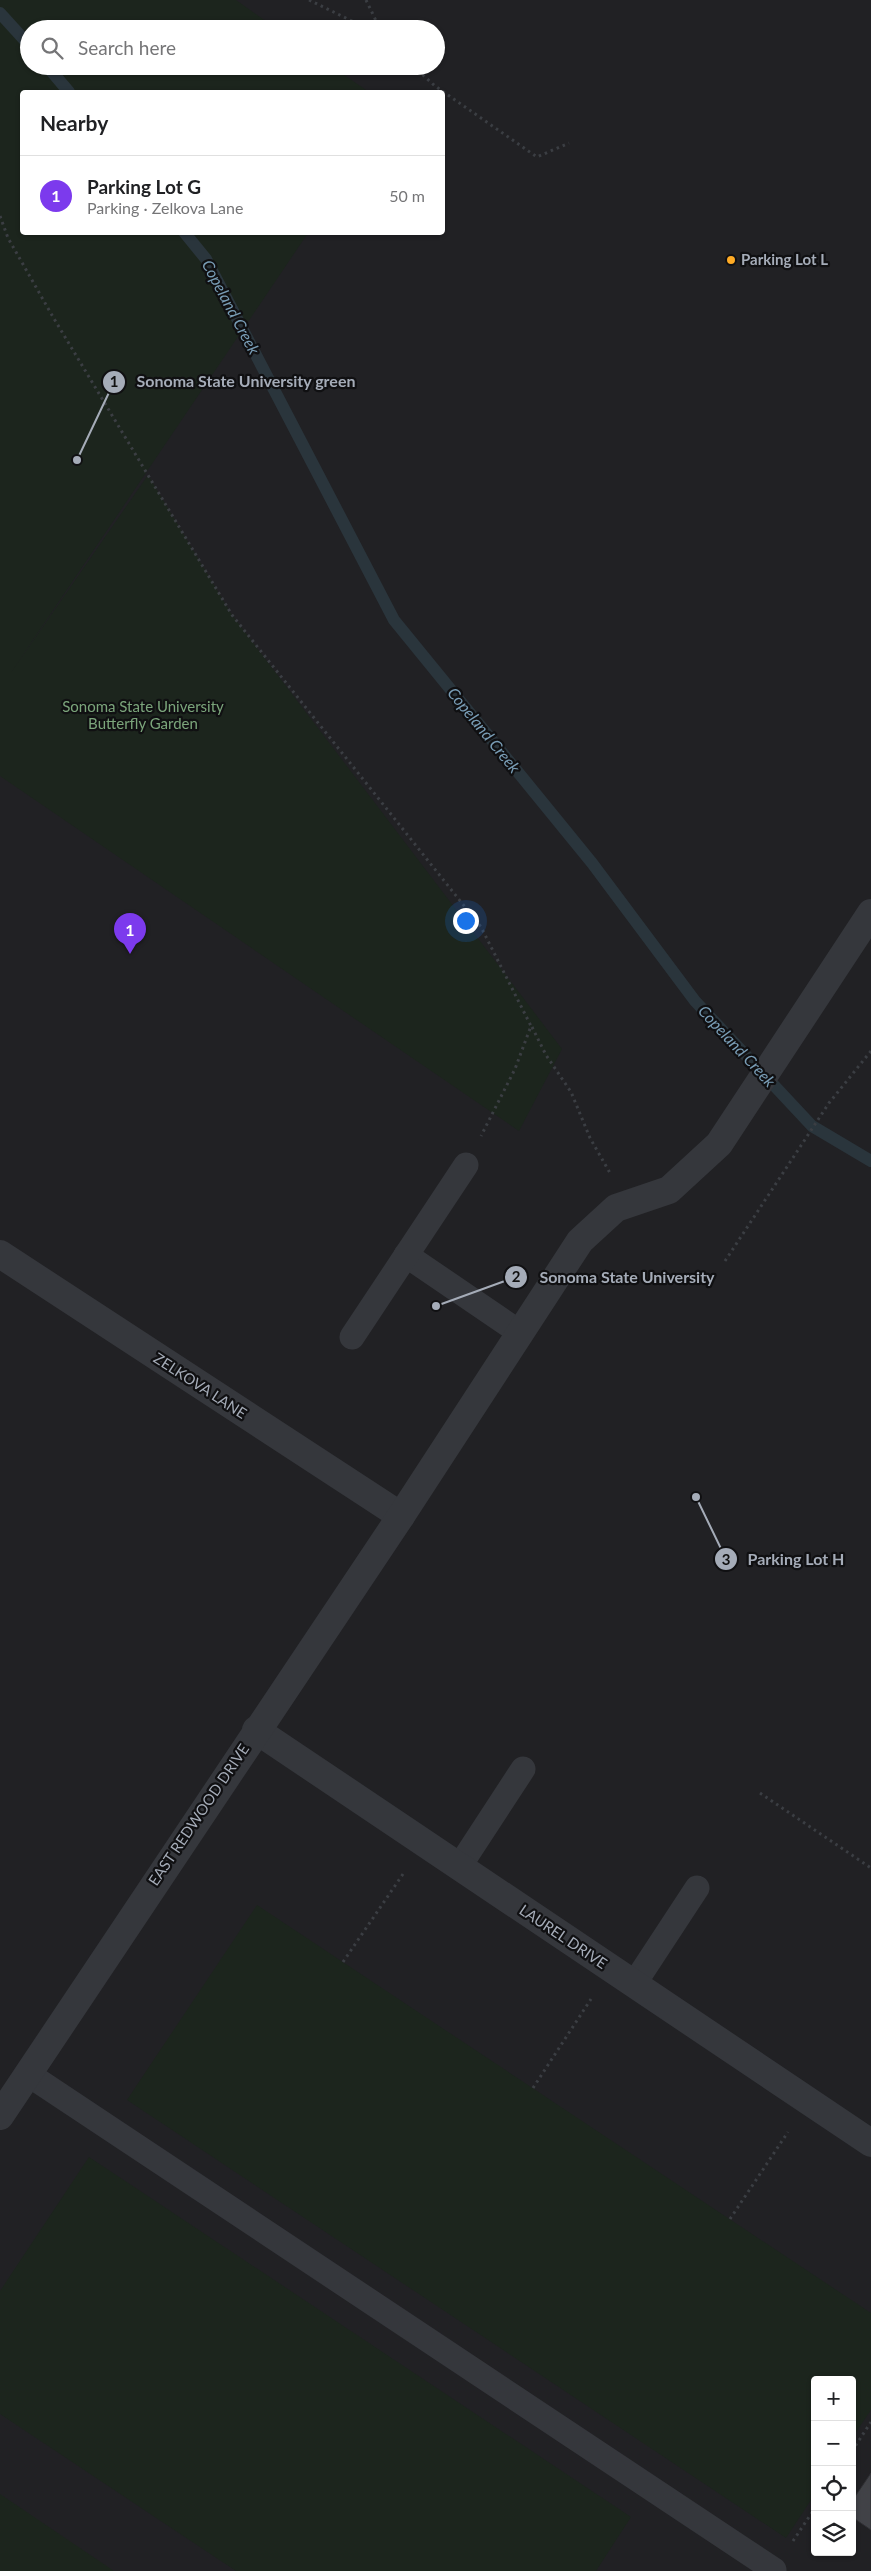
<!DOCTYPE html>
<meta charset="utf-8">
<style>
:root{--surface:#fff;--page:#f6f6f6;--text:#202124;--muted:#757577;--line:#e0e0e0;--accent:#7c3aed}
body{margin:0;font-family:Lato,sans-serif;background:var(--page);color:var(--text)}
.controls{position:absolute;right:15px;bottom:15px;display:grid;overflow:hidden;border-radius:5px;box-shadow:0 1px 4px #0004}
.controls button{width:45px;height:45px;display:grid;place-items:center;padding:0;border:0;border-bottom:1px solid var(--line);background:var(--surface);color:var(--text);font:25px sans-serif}
.you{position:absolute;left:465px;top:920px;width:18px;height:18px;margin:-12px;border:4px solid #fff;border-radius:50%;background:#1a73e8;box-shadow:0 0 0 8px #1a73e833}
.badge{display:grid;place-items:center;width:32px;height:32px;border-radius:50%;background:var(--accent);color:#fff;font-size:16px;font-weight:700}
.pin{position:absolute;translate:-50% -41px;filter:drop-shadow(0 1px 2px #0008)}
.pin::after{content:'';position:absolute;top:26px;width:18px;height:15px;background:inherit;clip-path:polygon(0 0,100% 0,50% 100%)}
.list{margin:0;padding:0;list-style:none}
h2{display:flex;justify-content:space-between;align-items:center;height:65px;margin:0;padding:0 20px;font-size:21px}
h2 small{font-size:16px;font-weight:400;color:var(--muted)}
.list li{display:grid;grid-template-columns:32px 1fr auto;gap:15px;align-items:center;box-sizing:border-box;height:80px;padding:0 20px;border-top:1px solid var(--line)}
.list b{display:block;font-size:19px;white-space:nowrap}
.list p{margin:0;font-size:16px;white-space:nowrap;color:var(--muted)}
.list em{font-size:16px;font-style:normal;color:var(--muted)}
.icon{flex:none;width:28px;height:28px;fill:none;stroke:currentColor;stroke-width:2;stroke-linecap:round;stroke-linejoin:round}
.map{position:relative;flex:none;width:871px;height:2571px;overflow:hidden}
.search{position:absolute;background:var(--surface);box-shadow:0 1px 4px #0004;left:20px;top:20px;width:425px;height:55px;display:flex;align-items:center;gap:12px;box-sizing:border-box;padding:0 18px;border-radius:28px;color:var(--muted);font-size:19px}
.panel{position:absolute;background:var(--surface);box-shadow:0 1px 4px #0004;left:20px;top:90px;width:425px;height:145px;border-radius:5px}
.map>svg:first-child{display:block}
.built{fill:#212124;fill-rule:evenodd}
.green{fill:#1c251d}
.lines{fill:none;stroke-linecap:round;stroke-linejoin:round}
.stream{stroke:#2a353c;stroke-width:12}
.building{fill:#414247;stroke:#2f2f33}
.path{stroke:#3b3e43;stroke-width:3;stroke-dasharray:2.5 4;stroke-linecap:butt}
.service{stroke:#35373c;stroke-width:25}
.minor{stroke:#35373c;stroke-width:28}
.poi-dot{fill:#ffab25;stroke:#101012;stroke-width:2}
.labels{text-anchor:middle;stroke-width:4.5;stroke-linejoin:round;paint-order:stroke}
.poi-label{font-size:15px;font-weight:bold;fill:#a5acb8;stroke:#101012;text-anchor:start}
.park-label{font-size:15px;fill:#7ba57b;stroke:#101012}
.street-label{font-size:15px;fill:#a5acb8;stroke:#101012}
.water-label{font-size:16px;font-style:italic;fill:#799db6;stroke:#101012}
.leader{fill:none;stroke:#a5acb8;stroke-width:2}
.callout-dot{fill:#a5acb8;stroke:#101012;stroke-width:2}
.mark-label{font-size:15px;text-anchor:middle;font-weight:bold;fill:#111}
.callout-label{font-size:16px;text-anchor:middle;font-weight:bold;fill:#a5acb8;stroke:#101012;stroke-width:4.5;stroke-linejoin:round;paint-order:stroke}
</style>
<div class="map">
<svg width="871" height="2571" viewBox="0 0 871 2571">
<rect width="100%" height="100%" fill="#151517"/>
<path class="built" d="M 0,0 L 871,0 L 871,2571 L 0,2571 ZM 29,29 L 436,29 L 436,66 L 29,66 ZM 22,92 L 442,92 L 442,232 L 22,232 ZM 815,2380 L 852,2380 L 852,2552 L 815,2552 Z"/>
<g class="green">
<path d="M 0,0 L 236,0 L 277,29 L 29,29 L 29,66 L 331,66 L 369,92 L 22,92 L 22,232 L 308,233 L 10,674 L 148,475 L 232,615 L 562,1049 L 519,1131 L 0,776 Z"/>
<path d="M 257,1905 L 871,2313 L 871,2410 L 852,2438 L 852,2380 L 815,2380 L 815,2494 L 786,2538 L 127,2100 Z"/>
<path d="M 89,2157 L 631,2517 L 596,2571 L 236,2571 L 0,2414 L 0,2291 Z"/>
<path d="M 0,2494 L 114,2571 L 0,2571 Z"/>
</g>
<g class="lines">
<g class="stream">
<path d="M 0,13 L 29,45"/>
<path d="M 47,66 L 69,92"/>
<path d="M 184,232 L 206,259 L 394,620 L 592,863 L 695,1001 L 812,1126 L 871,1161"/>
</g>
</g>
<path class="building" d="M 871,2473 L 871,2530 L 852,2517 L 852,2501 Z"/>
<g class="lines">
<g class="path">
<path d="M 309,0 L 354,22 L 378,29"/>
<path d="M 366,0 L 380,29"/>
<path d="M 413,66 L 435,86 L 537,157 L 569,143"/>
<path d="M 0,216 L 8,238 L 53,317 L 232,615 L 481,927 L 531,1026 L 515,1069 L 481,1136"/>
<path d="M 532,1027 L 546,1055 L 571,1092 L 590,1138 L 610,1173"/>
<path d="M 725,1261 L 829,1103 L 871,1051"/>
<path d="M 760,1793 L 871,1868"/>
<path d="M 343,1962 L 403,1874"/>
<path d="M 533,2088 L 591,1999"/>
<path d="M 730,2219 L 788,2132"/>
<path d="M 852,2451 L 871,2422"/>
<path d="M 793,2541 L 815,2508"/>
</g>
<g class="service">
<path d="M 406,1255 L 519,1332"/>
<path d="M 352,1337 L 466,1165"/>
<path d="M 459,1867 L 523,1769"/>
<path d="M 634,1984 L 697,1888"/>
<path d="M 28,2074 L 774,2570"/>
</g>
<g class="minor">
<path d="M 0,1254 L 401,1516"/>
<path d="M 256,1730 L 871,2143"/>
<path d="M 0,2116 L 401,1516 L 580,1241 L 616,1208 L 669,1190 L 719,1144 L 871,913"/>
</g>
</g>
<circle class="poi-dot" cx="731" cy="260" r="5"/>
<g class="labels">
<g class="poi-label">
<text x="741" y="265">Parking Lot L</text>
</g>
<g class="park-label">
<text x="143" y="712">Sonoma State University<tspan x="143" dy="17">Butterfly Garden</tspan></text>
</g>
<g class="street-label">
<text transform="translate(200 1386) rotate(33)" y="5">ZELKOVA LANE</text>
<text transform="translate(199 1815) rotate(-56)" y="5">EAST REDWOOD DRIVE</text>
<text transform="translate(563 1937) rotate(34)" y="5">LAUREL DRIVE</text>
</g>
<g class="water-label">
<text transform="translate(231 307) rotate(62)" y="6">Copeland Creek</text>
<text transform="translate(484 730) rotate(51)" y="6">Copeland Creek</text>
<text transform="translate(737 1046) rotate(47)" y="6">Copeland Creek</text>
</g>
</g>
<path class="leader" d="M77 460L114 382M436 1306L516 1277M696 1497L726 1559"/>
<g class="callout-dot">
<circle cx="77" cy="460" r="5"/>
<circle cx="436" cy="1306" r="5"/>
<circle cx="696" cy="1497" r="5"/>
<circle cx="114" cy="382" r="12"/>
<circle cx="516" cy="1277" r="12"/>
<circle cx="726" cy="1559" r="12"/>
</g>
<g class="mark-label">
<text x="114" y="387">1</text>
<text x="516" y="1282">2</text>
<text x="726" y="1565">3</text>
</g>
<g class="callout-label">
<text x="246" y="387">Sonoma State University green</text>
<text x="627" y="1283">Sonoma State University</text>
<text x="796" y="1565">Parking Lot H</text>
</g>
</svg>
<div class="controls">
<button>+</button>
<button>−</button>
<button><svg class="icon" aria-label="locate" viewBox="0 0 24 24"><circle cx="12" cy="12" r="6"/><path d="M12 2v4M12 18v4M2 12h4M18 12h4"/></svg></button>
<button><svg class="icon" aria-label="layers" viewBox="0 0 24 24"><path d="M12 4l9 5-9 5-9-5zM3 14l9 5 9-5"/></svg></button>
</div>
<div class="you"></div>
<div class="pin badge" style="left:130px;top:954px">1</div>
<div class="search"><svg class="icon" aria-label="search" viewBox="0 0 24 24"><circle cx="10" cy="10" r="6"/><path d="M15 15l6 6"/></svg>Search here</div>
<section class="panel">
<h2>Nearby<small></small></h2>
<ul class="list">
<li><span class="badge">1</span><div><b>Parking Lot G</b><p>Parking · Zelkova Lane</p></div><em>50 m</em></li>
</ul>
</section>
</div>
